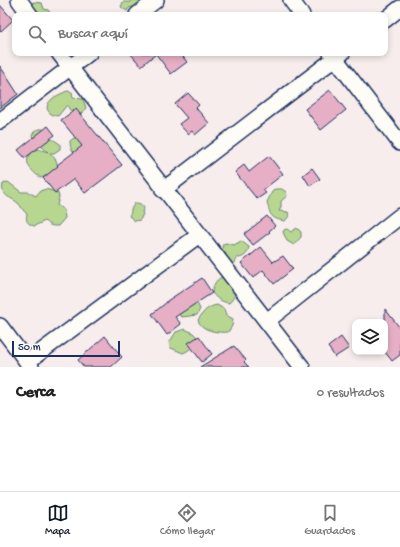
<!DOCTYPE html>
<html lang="es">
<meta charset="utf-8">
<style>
:root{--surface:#fff;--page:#f6f6f6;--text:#222;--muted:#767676;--line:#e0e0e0;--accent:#111827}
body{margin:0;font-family:"Gochi Hand",sans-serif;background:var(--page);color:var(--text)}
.controls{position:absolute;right:12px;bottom:12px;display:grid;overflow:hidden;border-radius:8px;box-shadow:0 2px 6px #0003}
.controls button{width:36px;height:36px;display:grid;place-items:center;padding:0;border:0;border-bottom:1px solid var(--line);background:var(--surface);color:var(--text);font:20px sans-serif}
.scale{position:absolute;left:12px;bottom:10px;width:108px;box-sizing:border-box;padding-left:4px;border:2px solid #1b2f5e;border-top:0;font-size:11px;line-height:14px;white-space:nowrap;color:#1b2f5e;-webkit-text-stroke:3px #fdfcf7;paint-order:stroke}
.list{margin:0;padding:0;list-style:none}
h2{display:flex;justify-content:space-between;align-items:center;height:52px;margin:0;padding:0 16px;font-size:17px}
h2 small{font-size:13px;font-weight:400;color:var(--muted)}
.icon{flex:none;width:22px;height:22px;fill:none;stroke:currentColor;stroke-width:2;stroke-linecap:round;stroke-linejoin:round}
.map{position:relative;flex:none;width:400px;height:367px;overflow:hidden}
.search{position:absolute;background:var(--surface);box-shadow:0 2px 6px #0003;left:12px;right:12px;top:12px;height:44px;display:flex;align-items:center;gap:10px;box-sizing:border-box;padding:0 14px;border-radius:8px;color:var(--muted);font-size:15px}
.sheet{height:124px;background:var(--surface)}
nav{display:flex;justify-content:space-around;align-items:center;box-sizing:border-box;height:56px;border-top:1px solid var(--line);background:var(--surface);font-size:11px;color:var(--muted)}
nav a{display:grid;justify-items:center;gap:2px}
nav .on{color:var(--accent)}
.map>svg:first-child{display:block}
.green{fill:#b7d790;stroke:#698377}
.building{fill:#e6afc5;stroke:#1b2f5e}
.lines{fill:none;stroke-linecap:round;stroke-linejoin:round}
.street-casing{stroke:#1b2f5e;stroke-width:18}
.street{stroke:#fdfcf7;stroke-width:15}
</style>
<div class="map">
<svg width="400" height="367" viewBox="0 0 400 367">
<rect width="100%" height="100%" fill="#f8eded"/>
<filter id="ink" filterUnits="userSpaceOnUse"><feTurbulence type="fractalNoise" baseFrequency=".025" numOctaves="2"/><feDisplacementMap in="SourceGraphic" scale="8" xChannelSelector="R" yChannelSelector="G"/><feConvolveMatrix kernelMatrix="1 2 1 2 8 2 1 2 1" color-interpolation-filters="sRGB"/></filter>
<g filter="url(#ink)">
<g class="green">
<path d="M 131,0 L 143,0 L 139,5 L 129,8 L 127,11 L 121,7 L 123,2 L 130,2 Z"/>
<path d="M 33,2 L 42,3 L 44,9 L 48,10 L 52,15 L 40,15 L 40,12 L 35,11 L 32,7 Z"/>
<path d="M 67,91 L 72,92 L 73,98 L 83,99 L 86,108 L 80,115 C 71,113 71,112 67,105 L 58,116 C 52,115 49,114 47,108 C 48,98 59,95 67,91 Z"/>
<path d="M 39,129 L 43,129 L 47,134 L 47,138 L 54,140 L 60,144 L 60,149 L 54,153 L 50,153 L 56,160 L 58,167 L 46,176 L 41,178 C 28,169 20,158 38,149 L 48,152 L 41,146 L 38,147 L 35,143 L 32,135 L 34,132 Z"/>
<path d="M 74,138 L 78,138 L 85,147 L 75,153 C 71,150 70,146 70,141 Z"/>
<path d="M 8,182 L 21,192 L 28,192 L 36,196 L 40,191 L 46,189 L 58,193 L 59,197 L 57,205 L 64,210 L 65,218 L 58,226 C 52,226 49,226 45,221 L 34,226 C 28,224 25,221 27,214 C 23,211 21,206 18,203 C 11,197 0,196 3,184 Z"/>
<path d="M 275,189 L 282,189 L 286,192 L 287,196 L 281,201 L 281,207 L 279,211 L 288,212 L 289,216 L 285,221 C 271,219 270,215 267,202 L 272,192 Z"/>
<path d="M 135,203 C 139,203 142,204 144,208 L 142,212 L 143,214 L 140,220 L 135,221 L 129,216 L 131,212 L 131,209 Z"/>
<path d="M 297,228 L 301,232 L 301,237 L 294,245 L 287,241 L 283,232 L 284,230 L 287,229 L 291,232 Z"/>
<path d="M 241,241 L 249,247 C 248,254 244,258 237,258 L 235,263 L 231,264 L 225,258 L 226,254 L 222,249 L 223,244 L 226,243 L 234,245 Z"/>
<path d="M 222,277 C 235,282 240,293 229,303 C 222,302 217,299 212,293 C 213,286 215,280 222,277 Z"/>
<path d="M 197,303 L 200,309 L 197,315 L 182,317 L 178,314 L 191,304 Z"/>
<path d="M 217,305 L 224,309 L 226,315 L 233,319 L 232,326 L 228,332 C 218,333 201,331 198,320 C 204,311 207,307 217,305 Z"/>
<path d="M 185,329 L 193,333 L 197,337 C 194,345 191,350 183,353 L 171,348 L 169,343 L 176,332 Z"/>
</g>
<g class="building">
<path d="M 0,5 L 13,20 L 0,32 Z"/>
<path d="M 130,53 L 180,53 L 187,62 L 171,74 L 156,54 L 141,66 Z"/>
<path d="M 0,66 L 18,94 L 0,108 Z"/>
<path d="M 330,90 L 346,110 L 321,130 L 305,109 Z"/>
<path d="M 188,93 L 199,105 L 196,108 L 209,123 L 195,135 L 192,131 L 188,134 L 179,124 L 187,118 L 175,104 Z"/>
<path d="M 76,109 L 122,165 L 85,193 L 74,179 L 55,193 L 43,178 L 58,166 L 57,165 L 82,146 L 61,120 Z"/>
<path d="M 48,126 L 55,135 L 25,158 L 18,150 Z"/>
<path d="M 269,156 L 283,174 L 263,190 L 266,193 L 257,199 L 235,172 L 244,165 L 249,172 Z"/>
<path d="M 312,168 L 320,179 L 310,186 L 303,175 Z"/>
<path d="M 267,216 L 275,226 L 269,231 L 270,232 L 253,245 L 244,234 Z"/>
<path d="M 261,247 L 273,262 L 283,256 L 293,269 L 274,284 L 263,270 L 253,278 L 241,263 Z"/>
<path d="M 202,278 L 212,293 L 175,317 L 181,324 L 167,335 L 152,314 L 167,302 L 167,301 Z"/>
<path d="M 385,309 L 400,328 L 400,355 L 392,361 L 385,352 Z"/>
<path d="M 105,336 L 122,357 L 111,367 L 84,367 L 78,360 Z"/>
<path d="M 199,336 L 212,354 L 202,362 L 188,343 Z"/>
<path d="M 341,337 L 349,348 L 335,357 L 328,347 Z"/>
<path d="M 234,346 L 246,360 L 244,362 L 249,367 L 200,367 Z"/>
</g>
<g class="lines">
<defs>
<g id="street">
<path d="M 19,0 L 30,15"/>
<path d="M 291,0 L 302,15"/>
<path d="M 137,15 L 156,0"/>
<path d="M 385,20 L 400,8"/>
<path d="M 59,53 L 302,367"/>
<path d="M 331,53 L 400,143"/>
<path d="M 0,121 L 89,53"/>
<path d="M 163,190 L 342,53"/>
<path d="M 267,321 L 400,216"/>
<path d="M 0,326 L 31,367"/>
<path d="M 27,362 L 199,235"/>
</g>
</defs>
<use href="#street" class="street-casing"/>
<use href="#street" class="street"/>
</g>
</g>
</svg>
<div class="controls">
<button><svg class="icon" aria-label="layers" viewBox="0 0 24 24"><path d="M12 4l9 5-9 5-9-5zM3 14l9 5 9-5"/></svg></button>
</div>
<div class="scale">50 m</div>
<div class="search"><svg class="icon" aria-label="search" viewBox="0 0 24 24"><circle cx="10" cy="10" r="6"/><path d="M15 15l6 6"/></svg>Buscar aquí</div>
</div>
<section class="sheet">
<h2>Cerca<small>0 resultados</small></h2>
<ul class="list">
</ul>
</section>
<nav>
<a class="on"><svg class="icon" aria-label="map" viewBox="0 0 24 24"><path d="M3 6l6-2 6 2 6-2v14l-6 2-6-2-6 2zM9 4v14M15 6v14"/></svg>Mapa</a>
<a><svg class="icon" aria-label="directions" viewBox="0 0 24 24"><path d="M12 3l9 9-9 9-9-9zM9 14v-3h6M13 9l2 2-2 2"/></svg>Cómo llegar</a>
<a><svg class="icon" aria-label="saved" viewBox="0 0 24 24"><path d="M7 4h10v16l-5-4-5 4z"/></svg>Guardados</a>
</nav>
